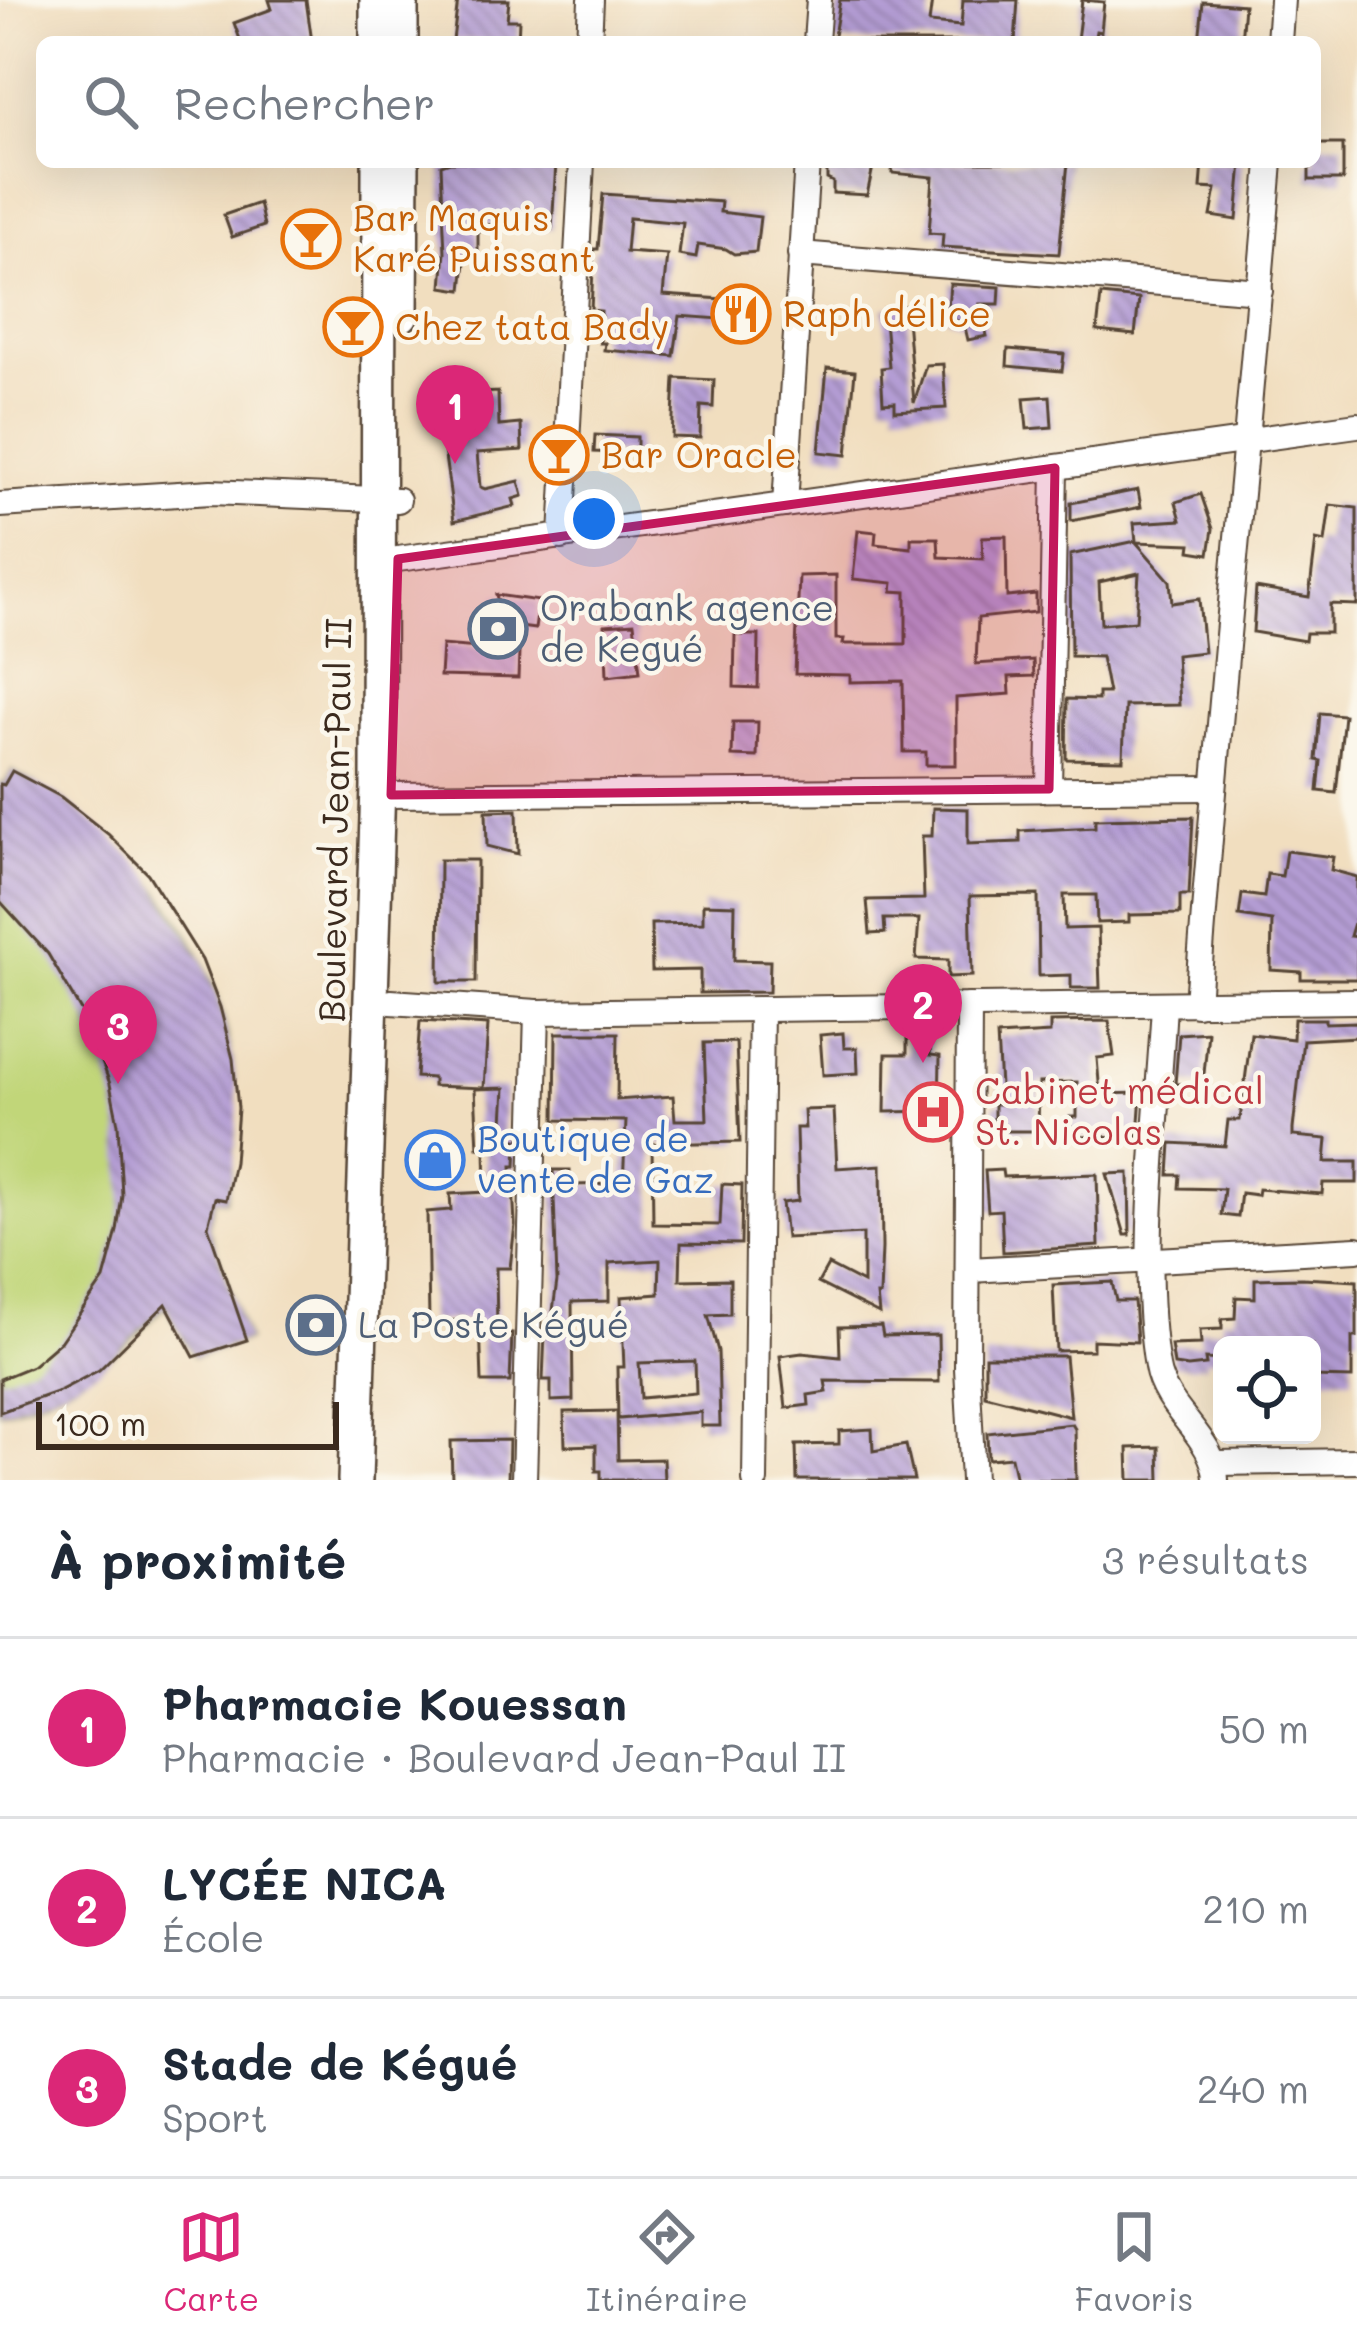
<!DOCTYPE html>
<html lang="fr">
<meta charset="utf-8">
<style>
:root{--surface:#fff;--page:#f2f2f3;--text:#1f2937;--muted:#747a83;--line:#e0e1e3;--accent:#db2777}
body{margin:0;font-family:Mali,sans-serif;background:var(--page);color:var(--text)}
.controls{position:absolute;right:36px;bottom:36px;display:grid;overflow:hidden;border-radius:18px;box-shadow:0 12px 48px #0002}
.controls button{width:108px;height:108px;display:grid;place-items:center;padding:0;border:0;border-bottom:3px solid var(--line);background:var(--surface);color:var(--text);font:60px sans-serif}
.scale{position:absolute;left:36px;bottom:30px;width:303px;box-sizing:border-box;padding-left:12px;border:6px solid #3b2a1e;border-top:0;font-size:33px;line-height:42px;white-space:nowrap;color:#3b2a1e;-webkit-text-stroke:9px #fbf7ec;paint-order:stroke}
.you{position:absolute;left:594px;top:519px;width:42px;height:42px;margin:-30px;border:9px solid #fff;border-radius:50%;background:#1a73e8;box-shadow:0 0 0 18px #1a73e833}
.badge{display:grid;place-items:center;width:78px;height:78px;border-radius:50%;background:var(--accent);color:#fff;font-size:39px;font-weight:700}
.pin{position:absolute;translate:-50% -99px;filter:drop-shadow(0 3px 6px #0008)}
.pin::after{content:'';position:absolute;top:63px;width:42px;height:36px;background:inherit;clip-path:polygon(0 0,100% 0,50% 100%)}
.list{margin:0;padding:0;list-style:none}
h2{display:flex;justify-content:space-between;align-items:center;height:156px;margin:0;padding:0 48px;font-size:51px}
h2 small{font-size:39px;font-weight:400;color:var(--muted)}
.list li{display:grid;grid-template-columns:78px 1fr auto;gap:36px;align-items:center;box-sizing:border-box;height:180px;padding:0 48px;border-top:3px solid var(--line)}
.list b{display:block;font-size:45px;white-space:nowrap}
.list p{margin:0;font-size:39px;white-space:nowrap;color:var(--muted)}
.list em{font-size:39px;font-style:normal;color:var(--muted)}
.icon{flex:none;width:66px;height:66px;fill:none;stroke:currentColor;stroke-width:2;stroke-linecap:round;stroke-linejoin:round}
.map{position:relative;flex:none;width:1357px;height:1480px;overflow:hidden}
.search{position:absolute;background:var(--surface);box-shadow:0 12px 48px #0002;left:36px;right:36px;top:36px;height:132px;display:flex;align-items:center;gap:30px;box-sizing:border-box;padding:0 42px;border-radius:18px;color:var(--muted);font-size:45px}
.sheet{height:696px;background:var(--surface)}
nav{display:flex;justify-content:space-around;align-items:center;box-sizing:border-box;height:168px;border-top:3px solid var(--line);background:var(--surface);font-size:33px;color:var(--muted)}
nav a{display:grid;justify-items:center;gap:6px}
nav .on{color:var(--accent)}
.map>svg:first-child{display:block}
.green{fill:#c1d679;stroke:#7e804c;stroke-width:3}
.building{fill:url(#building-back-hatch);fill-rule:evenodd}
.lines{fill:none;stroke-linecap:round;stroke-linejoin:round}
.street-casing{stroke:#564536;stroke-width:28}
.secondary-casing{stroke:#564536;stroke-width:38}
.street{stroke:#fff;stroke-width:24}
.secondary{stroke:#fff;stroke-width:33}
.marked{fill:#c2185b;fill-opacity:0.2;stroke:#c2185b;stroke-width:9;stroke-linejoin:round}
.labels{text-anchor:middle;stroke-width:9;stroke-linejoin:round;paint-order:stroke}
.food-label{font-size:36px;fill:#c56008;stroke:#fbf7ec;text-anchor:start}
.service-label{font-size:36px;fill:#4e5e75;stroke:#fbf7ec;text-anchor:start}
.street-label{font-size:36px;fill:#3b2a1e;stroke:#fbf7ec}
.health-label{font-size:36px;fill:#be3a42;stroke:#fbf7ec;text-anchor:start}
.shop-label{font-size:36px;fill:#366cbe;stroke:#fbf7ec;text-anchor:start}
</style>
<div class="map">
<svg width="1357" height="1480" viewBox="0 0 1357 1480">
<defs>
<pattern id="building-back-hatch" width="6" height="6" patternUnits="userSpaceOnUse" patternTransform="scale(3)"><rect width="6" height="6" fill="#b49dd4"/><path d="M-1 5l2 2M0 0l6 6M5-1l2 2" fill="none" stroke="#9480ab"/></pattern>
</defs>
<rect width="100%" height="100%" fill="#fbf7ec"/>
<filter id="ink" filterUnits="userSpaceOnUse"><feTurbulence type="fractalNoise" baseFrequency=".00833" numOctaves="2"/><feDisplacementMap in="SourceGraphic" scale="24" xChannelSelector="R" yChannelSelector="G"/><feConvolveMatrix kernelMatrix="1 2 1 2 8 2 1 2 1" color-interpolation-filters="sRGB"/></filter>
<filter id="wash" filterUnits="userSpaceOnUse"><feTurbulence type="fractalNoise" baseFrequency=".004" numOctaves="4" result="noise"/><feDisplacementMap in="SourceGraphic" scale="48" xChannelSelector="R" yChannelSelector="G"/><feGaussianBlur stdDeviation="2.7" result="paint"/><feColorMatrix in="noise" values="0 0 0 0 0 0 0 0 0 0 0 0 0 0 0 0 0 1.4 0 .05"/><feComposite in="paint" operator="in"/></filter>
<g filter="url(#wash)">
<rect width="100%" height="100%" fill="#f1debf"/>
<path class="green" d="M 12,771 C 177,860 266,1012 226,1200 L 215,1198 L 208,1227 L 247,1340 L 194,1357 L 166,1305 C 119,1356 69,1396 0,1412 L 0,784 L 4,785 Z"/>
<g id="blocks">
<g class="building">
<path d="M 269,0 L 306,0 L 312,42 L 241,42 L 234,23 L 272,9 Z"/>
<path d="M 458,0 L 509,0 L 507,20 L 519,20 L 518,42 L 453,40 Z"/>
<path d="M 840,0 L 932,0 L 929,23 L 961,26 L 963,0 L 1018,0 L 1015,42 L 833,42 Z"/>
<path d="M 1082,0 L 1104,2 L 1101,32 L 1096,31 L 1094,42 L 1077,40 Z"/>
<path d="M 1203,2 L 1244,5 L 1241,42 L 1199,42 Z"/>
<path d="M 1315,144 L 1343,144 L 1343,180 L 1309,180 L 1309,162 L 1315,162 Z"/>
<path d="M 450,162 L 556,162 L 552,229 L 478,224 L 478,252 L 466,252 L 462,290 L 442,287 L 445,252 L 441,165 Z"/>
<path d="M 827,162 L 874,162 L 867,195 L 833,193 L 833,182 L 827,179 Z"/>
<path d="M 893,162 L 1068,162 L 1059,254 L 942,247 L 943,234 L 929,233 L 933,177 L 892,173 Z"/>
<path d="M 1203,162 L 1242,162 L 1237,220 L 1211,216 L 1216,189 L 1201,188 Z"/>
<path d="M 603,194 L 721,202 L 720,212 L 760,217 L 756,252 L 734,254 L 726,249 L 698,245 L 696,258 L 679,255 L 683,223 L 629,218 L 626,252 L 667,255 L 663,295 L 722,299 L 720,319 L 680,316 L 674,356 L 604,350 L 605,343 L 600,343 L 601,311 L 591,310 L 594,249 L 598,249 Z"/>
<path d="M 259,203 L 264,226 L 232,237 L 224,215 Z"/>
<path d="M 950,284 L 1000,287 L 999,304 L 980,304 L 987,336 L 968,340 L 964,323 L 947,318 Z"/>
<path d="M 1101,295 L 1139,299 L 1135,335 L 1097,331 Z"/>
<path d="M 906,306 L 914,403 L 926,365 L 943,364 L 946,408 L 895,411 L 895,402 L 883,403 L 881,368 L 889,367 L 884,308 Z"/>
<path d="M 1008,349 L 1064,354 L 1062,371 L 1007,366 Z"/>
<path d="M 827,368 L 855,371 L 847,455 L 819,452 Z"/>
<path d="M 675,378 L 714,380 L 713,407 L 701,406 L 700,438 L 672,437 Z"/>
<path d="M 498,392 L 499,426 L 521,424 L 522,450 L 477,453 L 480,487 L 485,489 L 519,481 L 523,496 L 513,499 L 515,506 L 454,521 L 444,449 L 452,448 L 451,414 L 446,415 L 445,395 Z"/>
<path d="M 1050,396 L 1052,427 L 1027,429 L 1024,398 Z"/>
<path d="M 595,435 L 637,437 L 637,454 L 594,452 Z"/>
<path d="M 1138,490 L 1141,507 L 1071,521 L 1071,503 Z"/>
<path d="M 1201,494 L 1213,529 L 1209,554 L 1190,551 L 1191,544 L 1136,542 L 1170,581 L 1172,603 L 1199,599 L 1204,652 L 1176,655 L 1179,705 L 1125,706 L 1123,760 L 1066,759 L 1067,699 L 1098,700 L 1098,693 L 1108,693 L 1101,657 L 1071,656 L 1070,555 L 1136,541 L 1134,523 L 1181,520 L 1176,502 ZM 1139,573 L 1136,621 L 1101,624 L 1099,582 Z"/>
<path d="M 1330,505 L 1357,508 L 1357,605 L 1330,604 L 1330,633 L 1306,633 L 1305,641 L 1253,632 L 1256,588 L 1309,597 L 1316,540 L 1325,542 Z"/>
<path d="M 858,530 L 876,532 L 875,544 L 911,548 L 911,538 L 938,538 L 939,557 L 983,559 L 982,537 L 1006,536 L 1007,597 L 1036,594 L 1036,612 L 978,618 L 976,664 L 1033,660 L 1034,676 L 1009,677 L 1010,694 L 956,698 L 956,765 L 926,765 L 926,752 L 904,752 L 903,681 L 850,682 L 850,675 L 795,674 L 799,576 L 836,575 L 836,639 L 844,639 L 843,644 L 906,644 L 906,592 L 892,591 L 893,583 L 853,579 Z"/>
<path d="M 496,595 L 539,601 L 535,629 L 520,627 L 518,678 L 440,676 L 442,645 L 492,649 L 490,627 L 505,626 Z"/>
<path d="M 634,623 L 640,672 L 607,676 L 605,625 Z"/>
<path d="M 735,635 L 759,635 L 758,688 L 734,687 Z"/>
<path d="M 1320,713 L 1344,715 L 1336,793 L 1318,791 L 1321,761 L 1316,760 Z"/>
<path d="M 733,722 L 758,722 L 757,757 L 732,756 Z"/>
<path d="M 12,771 L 61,797 L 108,834 L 148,874 L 202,960 L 220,1007 L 233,1059 L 238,1108 L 234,1162 L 226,1200 L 215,1198 L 208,1226 L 247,1340 L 194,1357 L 166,1304 L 99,1370 L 59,1391 L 0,1412 L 0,1379 L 32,1366 L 60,1342 L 104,1279 L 117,1231 L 122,1195 L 118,1124 L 110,1084 L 87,1021 L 48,954 L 0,901 L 0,784 L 4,785 Z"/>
<path d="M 933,808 L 968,809 L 968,844 L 1020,842 L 1020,831 L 1095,827 L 1095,819 L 1193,817 L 1189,895 L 1180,895 L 1180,914 L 1129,915 L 1129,922 L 1097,923 L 1096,895 L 1064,895 L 1065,929 L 1098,928 L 1100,988 L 1071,988 L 1071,975 L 1039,976 L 1038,895 L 970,896 L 972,976 L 948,977 L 948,960 L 916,959 L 919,919 L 884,919 L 885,933 L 870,934 L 867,900 L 924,899 L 922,836 L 932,836 Z"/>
<path d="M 517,810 L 518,854 L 487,846 L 486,811 Z"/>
<path d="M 1286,851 L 1333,857 L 1331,870 L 1357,877 L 1357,913 L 1350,936 L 1357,937 L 1357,979 L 1301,979 L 1301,972 L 1271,970 L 1272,921 L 1239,916 L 1242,894 L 1264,897 L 1267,874 L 1282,876 Z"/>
<path d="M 440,860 L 477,860 L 476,982 L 439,982 Z"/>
<path d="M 703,904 L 735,905 L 734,960 L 770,961 L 769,992 L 700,993 L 700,970 L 652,971 L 651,924 L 703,923 Z"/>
<path d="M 1294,1019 L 1325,1019 L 1325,1023 L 1357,1022 L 1357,1037 L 1303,1040 L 1293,1129 L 1293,1136 L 1327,1139 L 1325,1162 L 1357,1162 L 1357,1183 L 1323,1183 L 1322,1194 L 1258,1189 L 1257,1195 L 1241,1193 L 1238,1217 L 1221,1215 L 1224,1189 L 1179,1188 L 1180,1175 L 1169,1175 L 1171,1143 L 1225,1146 L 1228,1120 L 1240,1120 L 1251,1034 L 1293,1039 Z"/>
<path d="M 420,1021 L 488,1025 L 484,1088 L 433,1086 L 433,1078 L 416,1077 Z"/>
<path d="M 1109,1021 L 1114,1056 L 1097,1058 L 1100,1094 L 1141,1093 L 1138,1136 L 1070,1137 L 1070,1117 L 1077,1117 L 1077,1082 L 1039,1083 L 1038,1131 L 994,1131 L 994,1104 L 1001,1104 L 997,1036 L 1050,1033 L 1050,1022 Z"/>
<path d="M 1208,1032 L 1203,1084 L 1175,1084 L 1179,1034 Z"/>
<path d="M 556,1033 L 618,1033 L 617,1100 L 673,1096 L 675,1120 L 707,1120 L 704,1043 L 736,1042 L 740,1142 L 652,1144 L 653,1224 L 720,1225 L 722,1184 L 742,1185 L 741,1244 L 681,1243 L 680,1280 L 730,1279 L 730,1314 L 708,1315 L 718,1351 L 720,1426 L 701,1426 L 701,1412 L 618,1419 L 617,1367 L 624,1367 L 621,1297 L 659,1294 L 660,1260 L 609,1263 L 609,1301 L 572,1302 L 573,1400 L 551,1401 L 551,1380 L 543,1380 L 545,1333 L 550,1333 L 557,1281 L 553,1170 L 570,1170 L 570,1185 L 623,1184 L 626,1121 L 555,1120 ZM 695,1361 L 696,1393 L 641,1398 L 639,1363 Z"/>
<path d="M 843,1033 L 844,1048 L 857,1048 L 858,1073 L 823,1075 L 820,1035 Z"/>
<path d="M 907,1039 L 931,1040 L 930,1055 L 940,1056 L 939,1111 L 885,1112 L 886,1054 L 907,1054 Z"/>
<path d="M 505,1088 L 502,1140 L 517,1140 L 516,1166 L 512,1166 L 515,1225 L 510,1268 L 496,1268 L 497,1333 L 512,1334 L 510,1382 L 482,1382 L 480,1320 L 429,1321 L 427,1212 L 451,1210 L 450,1194 L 486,1192 L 485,1148 L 478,1148 L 475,1089 Z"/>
<path d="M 834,1109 L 837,1168 L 881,1165 L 882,1248 L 880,1295 L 877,1295 L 879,1314 L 818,1283 L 828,1265 L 863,1283 L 863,1234 L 786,1238 L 782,1203 L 798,1201 L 796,1128 L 805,1128 L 804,1110 Z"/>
<path d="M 1002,1170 L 1003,1177 L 1097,1174 L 1099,1246 L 1003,1252 L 1001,1210 L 988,1211 L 985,1171 Z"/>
<path d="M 1129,1173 L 1130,1235 L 1125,1235 L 1107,1174 Z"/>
<path d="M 1302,1278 L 1357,1281 L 1357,1337 L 1352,1337 L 1352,1378 L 1312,1377 L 1312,1345 L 1222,1345 L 1222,1360 L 1205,1359 L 1206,1365 L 1188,1367 L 1174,1365 L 1171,1345 L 1201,1344 L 1200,1330 L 1222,1329 L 1222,1319 L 1235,1318 L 1236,1297 L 1255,1298 L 1255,1279 Z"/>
<path d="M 1112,1282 L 1116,1301 L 1134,1301 L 1137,1342 L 1093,1340 L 1093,1350 L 1056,1351 L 1053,1285 Z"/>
<path d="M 881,1326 L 883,1336 L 938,1335 L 939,1382 L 825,1381 L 827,1392 L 808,1395 L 809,1405 L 786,1408 L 780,1356 L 802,1353 L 840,1357 L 839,1327 Z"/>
<path d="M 985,1356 L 1065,1356 L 1071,1417 L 985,1395 Z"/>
<path d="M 617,1411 L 618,1460 L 663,1459 L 664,1480 L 601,1480 L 601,1471 L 596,1471 L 596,1445 L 565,1446 L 564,1412 Z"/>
<path d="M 1072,1424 L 1075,1429 L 1076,1480 L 1016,1480 L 1011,1457 L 988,1459 L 987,1433 Z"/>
<path d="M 872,1429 L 873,1451 L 906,1445 L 914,1480 L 797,1480 L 796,1445 L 839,1444 L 839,1431 Z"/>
<path d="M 509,1440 L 508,1480 L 452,1480 L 451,1441 Z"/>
<path d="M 1159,1447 L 1160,1480 L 1129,1480 L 1128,1448 Z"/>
</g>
</g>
</g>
<g filter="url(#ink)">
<use href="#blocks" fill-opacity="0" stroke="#564536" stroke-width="3"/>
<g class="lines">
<defs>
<g id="street">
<path d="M 589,42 L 591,0"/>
<path d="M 816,42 L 819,0"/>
<path d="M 1279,42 L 1282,0"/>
<path d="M 800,254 L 1260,291"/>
<path d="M 0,505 L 211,492 L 398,500"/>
<path d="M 785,505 L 807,162"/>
<path d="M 562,537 L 582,162"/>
<path d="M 398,559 L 1357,425"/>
<path d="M 1049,789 L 1055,468"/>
<path d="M 391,795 L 1212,788"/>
<path d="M 391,1002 L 537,1012 L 1357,1001"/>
<path d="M 1197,1004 C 1217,723 1248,443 1270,162"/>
<path d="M 1164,1005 C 1158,1116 1139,1260 1157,1367 C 1164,1410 1216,1438 1216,1480"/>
<path d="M 969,1006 L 967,1368 L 973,1480"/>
<path d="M 969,1270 L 1357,1249"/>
<path d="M 1216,1463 L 1357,1461"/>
<path d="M 524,1480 L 537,1012"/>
<path d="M 755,1480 L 761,1009"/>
</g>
<g id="secondary">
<path d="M 377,0 L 377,42"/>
<path d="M 401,0 L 401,42"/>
<path d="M 401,315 L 402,162"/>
<path d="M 355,1480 L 378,786 L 379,162"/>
</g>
</defs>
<use href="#street" class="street-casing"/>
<use href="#secondary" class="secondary-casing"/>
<use href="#street" class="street"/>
<use href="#secondary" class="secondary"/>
</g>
</g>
<path class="marked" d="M 1055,468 L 1049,789 L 391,795 L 398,559 Z"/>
<defs>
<symbol id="bar-ring" viewBox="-11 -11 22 22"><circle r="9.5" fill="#fbf7ec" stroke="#e8710a" stroke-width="1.5"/><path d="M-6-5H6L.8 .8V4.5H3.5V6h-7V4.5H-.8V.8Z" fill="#e8710a"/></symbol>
<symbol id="restaurant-ring" viewBox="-11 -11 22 22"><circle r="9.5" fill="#fbf7ec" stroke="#e8710a" stroke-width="1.5"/><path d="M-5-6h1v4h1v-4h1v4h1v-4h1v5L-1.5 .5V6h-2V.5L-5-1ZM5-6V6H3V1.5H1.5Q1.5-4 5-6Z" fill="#e8710a"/></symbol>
<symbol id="bank-ring" viewBox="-11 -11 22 22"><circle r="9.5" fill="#fbf7ec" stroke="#5c6f8a" stroke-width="1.5"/><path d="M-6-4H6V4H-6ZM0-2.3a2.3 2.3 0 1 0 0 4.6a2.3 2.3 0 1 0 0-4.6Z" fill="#5c6f8a"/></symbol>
<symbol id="hospital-ring" viewBox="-11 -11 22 22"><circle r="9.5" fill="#fbf7ec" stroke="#e0444e" stroke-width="1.5"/><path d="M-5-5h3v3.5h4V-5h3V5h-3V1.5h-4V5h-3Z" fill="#e0444e"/></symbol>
<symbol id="shop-ring" viewBox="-11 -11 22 22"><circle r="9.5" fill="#fbf7ec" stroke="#3f7fe0" stroke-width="1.5"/><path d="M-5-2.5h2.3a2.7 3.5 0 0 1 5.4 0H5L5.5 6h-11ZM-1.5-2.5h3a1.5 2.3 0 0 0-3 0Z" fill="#3f7fe0"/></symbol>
</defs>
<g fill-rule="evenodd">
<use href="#bar-ring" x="278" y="206" width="66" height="66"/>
<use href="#restaurant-ring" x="708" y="281" width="66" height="66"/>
<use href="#bar-ring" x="320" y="294" width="66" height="66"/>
<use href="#bar-ring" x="526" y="422" width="66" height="66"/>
<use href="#bank-ring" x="465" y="596" width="66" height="66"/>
<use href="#hospital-ring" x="900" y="1079" width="66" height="66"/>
<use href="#shop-ring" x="402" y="1127" width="66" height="66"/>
<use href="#bank-ring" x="283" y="1292" width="66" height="66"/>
</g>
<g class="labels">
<g class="food-label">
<text x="353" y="231">Bar Maquis<tspan x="353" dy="41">Karé Puissant</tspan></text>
<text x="783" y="327">Raph délice</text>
<text x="395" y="340">Chez tata Bady</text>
<text x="601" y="468">Bar Oracle</text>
</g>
<g class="service-label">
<text x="540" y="621">Orabank agence<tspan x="540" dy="41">de Kegué</tspan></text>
<text x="358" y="1338">La Poste Kégué</text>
</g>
<g class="street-label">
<text transform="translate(335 820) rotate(-89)" y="13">Boulevard Jean-Paul II</text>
</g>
<g class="health-label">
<text x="975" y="1104">Cabinet médical<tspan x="975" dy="41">St. Nicolas</tspan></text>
</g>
<g class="shop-label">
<text x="477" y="1152">Boutique de<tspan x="477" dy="41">vente de Gaz</tspan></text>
</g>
</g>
</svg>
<div class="controls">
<button><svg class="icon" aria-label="locate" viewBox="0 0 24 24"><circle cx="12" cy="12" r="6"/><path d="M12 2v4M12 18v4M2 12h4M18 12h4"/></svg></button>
</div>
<div class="scale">100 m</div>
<div class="you"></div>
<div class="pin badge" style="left:455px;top:464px">1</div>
<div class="pin badge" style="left:923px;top:1063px">2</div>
<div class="pin badge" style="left:118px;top:1084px">3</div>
<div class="search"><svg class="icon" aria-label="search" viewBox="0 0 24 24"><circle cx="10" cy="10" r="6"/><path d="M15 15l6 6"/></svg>Rechercher</div>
</div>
<section class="sheet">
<h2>À proximité<small>3 résultats</small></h2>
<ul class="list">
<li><span class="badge">1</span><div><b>Pharmacie Kouessan</b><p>Pharmacie · Boulevard Jean-Paul II</p></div><em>50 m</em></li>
<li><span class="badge">2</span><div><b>LYCÉE NICA</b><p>École</p></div><em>210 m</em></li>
<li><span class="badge">3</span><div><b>Stade de Kégué</b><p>Sport</p></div><em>240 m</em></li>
</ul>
</section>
<nav>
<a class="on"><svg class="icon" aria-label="map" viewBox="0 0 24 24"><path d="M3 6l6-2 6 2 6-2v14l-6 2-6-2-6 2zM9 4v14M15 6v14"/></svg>Carte</a>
<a><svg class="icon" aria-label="directions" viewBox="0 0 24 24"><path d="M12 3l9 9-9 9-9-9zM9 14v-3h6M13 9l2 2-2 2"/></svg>Itinéraire</a>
<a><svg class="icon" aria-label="saved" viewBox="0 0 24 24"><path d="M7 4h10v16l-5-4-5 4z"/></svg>Favoris</a>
</nav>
